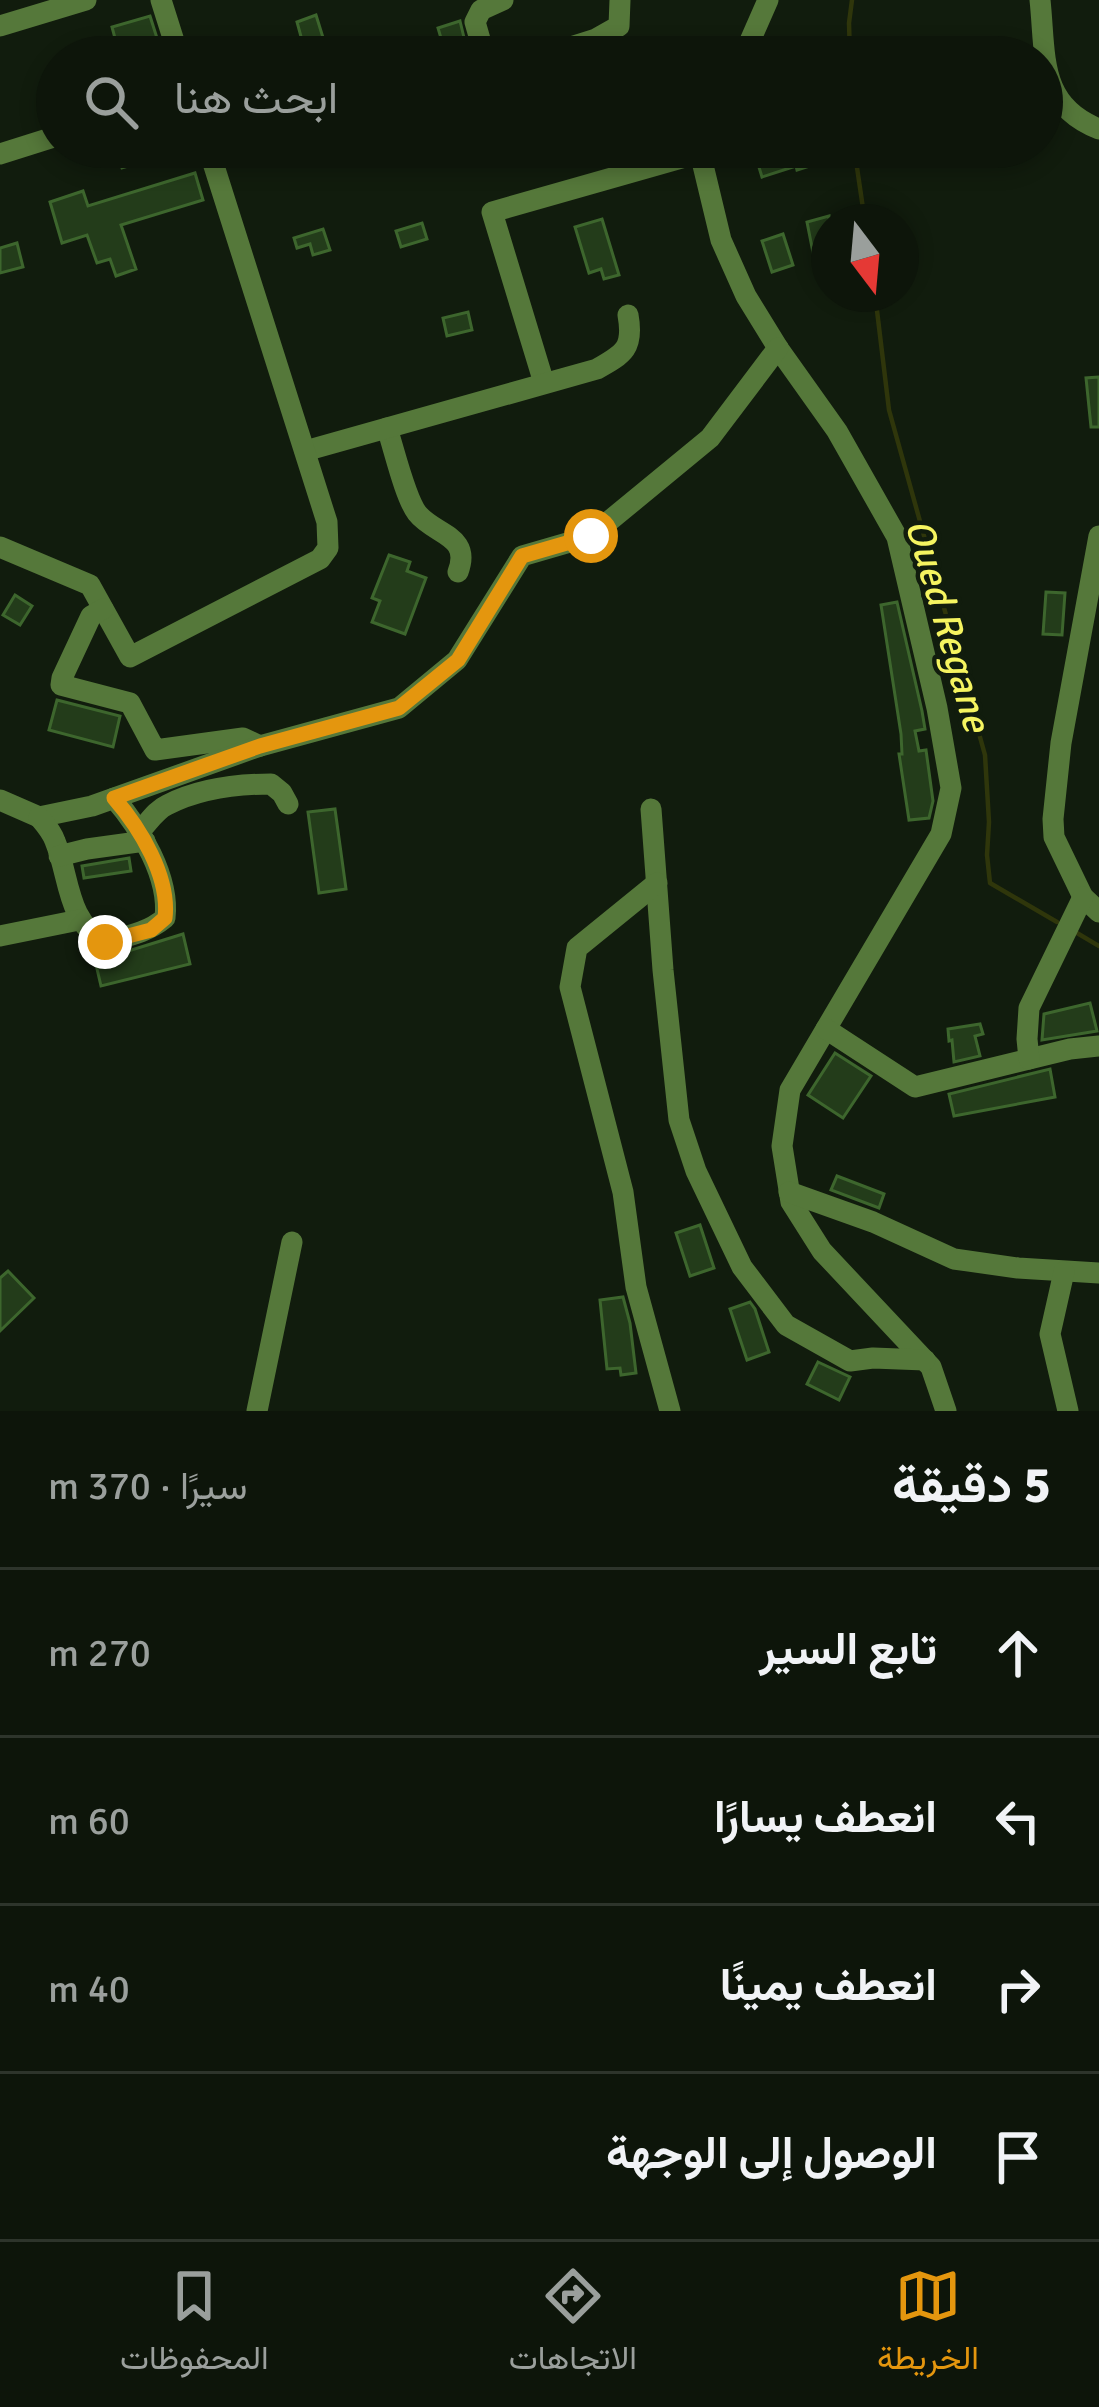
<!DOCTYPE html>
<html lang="ar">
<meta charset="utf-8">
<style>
:root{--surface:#0d150a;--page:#161e13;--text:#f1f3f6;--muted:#9a9f9c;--line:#2d342b;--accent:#e4960e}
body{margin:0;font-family:Signika,Vazirmatn,sans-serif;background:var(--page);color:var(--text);direction:rtl}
.compass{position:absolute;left:811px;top:204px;width:108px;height:108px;border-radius:50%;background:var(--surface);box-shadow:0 6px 18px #0003;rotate:164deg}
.stop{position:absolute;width:36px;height:36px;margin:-27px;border:9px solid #e4960e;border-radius:50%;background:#fff}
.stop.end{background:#e4960e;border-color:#fff;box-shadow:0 3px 12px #0008}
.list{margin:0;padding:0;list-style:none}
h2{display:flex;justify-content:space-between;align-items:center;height:156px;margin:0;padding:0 48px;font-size:51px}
h2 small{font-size:39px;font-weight:400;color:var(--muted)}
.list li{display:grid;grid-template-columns:78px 1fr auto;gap:36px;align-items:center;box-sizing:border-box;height:168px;padding:0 48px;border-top:3px solid var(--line)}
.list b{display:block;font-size:45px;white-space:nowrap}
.list em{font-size:39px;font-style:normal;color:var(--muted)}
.icon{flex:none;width:66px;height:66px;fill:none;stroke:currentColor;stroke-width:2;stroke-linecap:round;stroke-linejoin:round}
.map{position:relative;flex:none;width:1099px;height:1411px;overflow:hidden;direction:ltr}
.search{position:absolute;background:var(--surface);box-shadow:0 6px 18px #0003;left:36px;right:36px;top:36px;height:132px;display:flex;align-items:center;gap:30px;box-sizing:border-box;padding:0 42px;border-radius:66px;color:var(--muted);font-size:45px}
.sheet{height:828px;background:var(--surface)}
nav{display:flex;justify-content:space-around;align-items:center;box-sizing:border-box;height:168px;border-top:3px solid var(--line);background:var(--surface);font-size:33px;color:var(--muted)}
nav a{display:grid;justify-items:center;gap:6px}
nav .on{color:var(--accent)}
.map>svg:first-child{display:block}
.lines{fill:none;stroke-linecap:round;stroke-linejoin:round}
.stream{stroke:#2f360b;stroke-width:4.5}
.building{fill:#233c1a;stroke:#3d662d;stroke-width:3}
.minor{stroke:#55783a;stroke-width:21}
.route{stroke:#e4960e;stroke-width:15}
.labels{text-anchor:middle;stroke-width:9;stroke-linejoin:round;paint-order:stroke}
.water-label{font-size:39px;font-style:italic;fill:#f5f460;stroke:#111c0d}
</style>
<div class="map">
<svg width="1099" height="1411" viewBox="0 0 1099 1411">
<rect width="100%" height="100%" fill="#111c0d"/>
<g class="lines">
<g class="stream">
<path d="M 850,57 L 849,23 L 852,0"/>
<path d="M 854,147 L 865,222"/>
<path d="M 875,294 L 889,410 L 985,755 L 989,822 L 987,855 L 990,883 L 1057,922"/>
<path d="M 1077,933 L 1099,946"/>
</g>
</g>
<g class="building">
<path d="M 316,15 L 325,44 L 310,49 L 308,42 L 303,44 L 297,22 Z"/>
<path d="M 150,16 L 163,57 L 120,57 L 112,27 Z"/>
<path d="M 460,21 L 466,46 L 445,52 L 438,28 Z"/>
<path d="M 115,147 L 182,147 L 182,150 L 122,168 Z"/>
<path d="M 785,147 L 814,147 L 819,163 L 797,170 L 796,166 L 762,177 L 758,164 L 768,161 L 765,153 Z"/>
<path d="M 195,173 L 203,200 L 121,225 L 136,269 L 116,276 L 110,259 L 97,263 L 87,235 L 62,243 L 50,202 L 83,191 L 88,206 Z"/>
<path d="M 829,216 L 829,275 L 818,278 L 807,222 Z"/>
<path d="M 602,219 L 619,275 L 604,279 L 601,269 L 589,273 L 575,227 Z"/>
<path d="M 422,223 L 427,239 L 401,247 L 396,231 Z"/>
<path d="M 323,229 L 330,250 L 313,255 L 310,244 L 297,248 L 294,238 Z"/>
<path d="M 783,234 L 793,265 L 772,272 L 762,241 Z"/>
<path d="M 17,243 L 23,267 L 0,273 L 0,248 Z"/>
<path d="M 468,312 L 472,330 L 447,336 L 443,318 Z"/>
<path d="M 1099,377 L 1099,427 L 1091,427 L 1086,378 Z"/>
<path d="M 389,555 L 410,562 L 407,571 L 426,578 L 405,634 L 372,622 L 380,601 L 372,598 Z"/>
<path d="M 1046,592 L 1065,593 L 1062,635 L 1043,634 Z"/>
<path d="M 15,595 L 32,606 L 20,625 L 3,615 Z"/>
<path d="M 897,602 L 922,711 L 925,729 L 915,731 L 919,751 L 926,750 L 933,801 L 929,818 L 909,820 L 899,754 L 902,754 L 901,734 L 881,605 Z"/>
<path d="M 57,700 L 120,716 L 113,747 L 49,730 Z"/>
<path d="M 335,809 L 346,889 L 319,893 L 308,812 Z"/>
<path d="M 129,858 L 131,871 L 84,878 L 82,866 Z"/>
<path d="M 183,934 L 190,964 L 101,986 L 94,956 L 109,957 Z"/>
<path d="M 1090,1003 L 1097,1031 L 1042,1040 L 1044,1014 Z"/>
<path d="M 980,1024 L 983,1034 L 975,1036 L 980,1056 L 954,1062 L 952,1040 L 949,1041 L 948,1029 Z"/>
<path d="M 835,1053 L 871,1076 L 843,1118 L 808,1095 Z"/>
<path d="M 1050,1069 L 1055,1097 L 954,1116 L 949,1094 Z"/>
<path d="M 837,1176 L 884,1194 L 879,1208 L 831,1190 Z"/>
<path d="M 700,1225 L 714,1268 L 690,1276 L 676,1233 Z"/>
<path d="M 8,1271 L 34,1298 L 0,1331 L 0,1278 Z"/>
<path d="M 623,1297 L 630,1323 L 636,1373 L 621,1375 L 620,1368 L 607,1369 L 600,1300 Z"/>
<path d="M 750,1302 L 755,1309 L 769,1352 L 747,1360 L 730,1309 Z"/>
<path d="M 818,1362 L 850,1377 L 839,1400 L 807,1384 Z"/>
</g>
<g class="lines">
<g class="minor">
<path d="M 161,0 L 179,57"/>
<path d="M 1040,0 C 1046,56 1038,105 1099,129"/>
<path d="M 0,26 L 86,0"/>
<path d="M 485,57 L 475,22 L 481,10 L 503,0"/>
<path d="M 539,57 L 596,39 L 619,26 L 620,0"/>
<path d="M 743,57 L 768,0"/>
<path d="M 704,147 L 702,161 L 721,240 L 746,296 L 778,348 L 837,431 L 897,537 L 937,708 L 951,788 L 941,834 L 790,1090 L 782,1146 L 791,1202 L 822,1251 L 931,1367 L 946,1411"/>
<path d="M 0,154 L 57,136"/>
<path d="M 211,158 L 246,147"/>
<path d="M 544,383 L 492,212 L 703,152"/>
<path d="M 387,428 C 394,449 405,497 417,513 C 434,535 472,535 458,572"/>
<path d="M 305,451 L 597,369 C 624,354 634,348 628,315"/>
<path d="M 1099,536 L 1061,743 L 1053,819 L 1054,837 L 1083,897 L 1099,912"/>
<path d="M 0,547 L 90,585 L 130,657 L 320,559 L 328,548 L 327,522 L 208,147"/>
<path d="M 103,609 L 91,616 L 62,678 L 61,685 L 130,703 L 155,750 L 243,738 L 260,746"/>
<path d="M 0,800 L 39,817 L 92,806 L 260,746 L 399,708 L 457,660 L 522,556 L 591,536 L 710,438 L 778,348"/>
<path d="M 651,809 L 663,970 L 679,1120 L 696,1171 L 742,1267 L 786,1325 L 850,1361 L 873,1358 L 925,1360"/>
<path d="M 39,817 C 45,824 52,832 55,841 C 70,877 66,921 105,942 C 127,936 147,933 165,918 C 170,877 140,828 114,798"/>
<path d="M 140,831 C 148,823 156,810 167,805 C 198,789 237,784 271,784 L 282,793 L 288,804"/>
<path d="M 59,856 L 87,849 L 145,841"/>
<path d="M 657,883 L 577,948 L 570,987 L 623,1192 L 636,1287 L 670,1411"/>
<path d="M 0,936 L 79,920"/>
<path d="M 826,1029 L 915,1087 L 1070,1049 L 1099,1046"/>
<path d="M 1029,1059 L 1027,1039 L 1029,1008 L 1083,897"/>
<path d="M 789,1192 L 873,1222 L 954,1259 L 1018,1268 L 1099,1273"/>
<path d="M 1064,1272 L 1050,1334 L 1068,1411"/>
<path d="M 257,1411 L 292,1242"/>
</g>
</g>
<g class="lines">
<path class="route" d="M 105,942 L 151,930 L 165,918 C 170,877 140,828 114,798 L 260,746 L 399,708 L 458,660 L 522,556 L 591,536"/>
</g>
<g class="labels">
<g class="water-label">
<text transform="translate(949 625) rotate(74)" y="14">Oued Regane</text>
</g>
</g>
</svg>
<svg class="compass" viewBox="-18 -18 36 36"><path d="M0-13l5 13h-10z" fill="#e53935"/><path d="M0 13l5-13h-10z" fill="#9a9f9c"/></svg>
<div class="stop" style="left:591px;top:536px"></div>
<div class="stop end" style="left:105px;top:942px"></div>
<div class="search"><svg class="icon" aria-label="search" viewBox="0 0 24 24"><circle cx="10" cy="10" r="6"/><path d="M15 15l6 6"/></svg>ابحث هنا</div>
</div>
<section class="sheet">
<h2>5 دقيقة<small>سيرًا · 370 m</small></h2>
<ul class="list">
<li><svg class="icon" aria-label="ahead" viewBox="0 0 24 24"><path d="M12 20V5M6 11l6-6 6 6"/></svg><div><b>تابع السير</b></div><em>270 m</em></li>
<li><svg class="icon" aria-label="left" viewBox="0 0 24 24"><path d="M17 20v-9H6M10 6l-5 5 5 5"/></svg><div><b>انعطف يسارًا</b></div><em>60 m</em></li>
<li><svg class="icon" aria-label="right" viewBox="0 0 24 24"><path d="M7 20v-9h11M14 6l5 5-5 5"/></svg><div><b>انعطف يمينًا</b></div><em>40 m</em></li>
<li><svg class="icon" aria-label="arrive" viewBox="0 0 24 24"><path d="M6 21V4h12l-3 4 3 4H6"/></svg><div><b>الوصول إلى الوجهة</b></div></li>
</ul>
</section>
<nav>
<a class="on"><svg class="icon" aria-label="map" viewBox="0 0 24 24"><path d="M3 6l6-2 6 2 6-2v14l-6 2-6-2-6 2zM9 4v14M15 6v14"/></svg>الخريطة</a>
<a><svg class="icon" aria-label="directions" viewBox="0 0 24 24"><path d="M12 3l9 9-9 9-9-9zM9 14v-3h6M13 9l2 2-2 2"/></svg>الاتجاهات</a>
<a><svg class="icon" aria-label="saved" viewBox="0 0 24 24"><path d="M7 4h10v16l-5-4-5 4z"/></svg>المحفوظات</a>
</nav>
